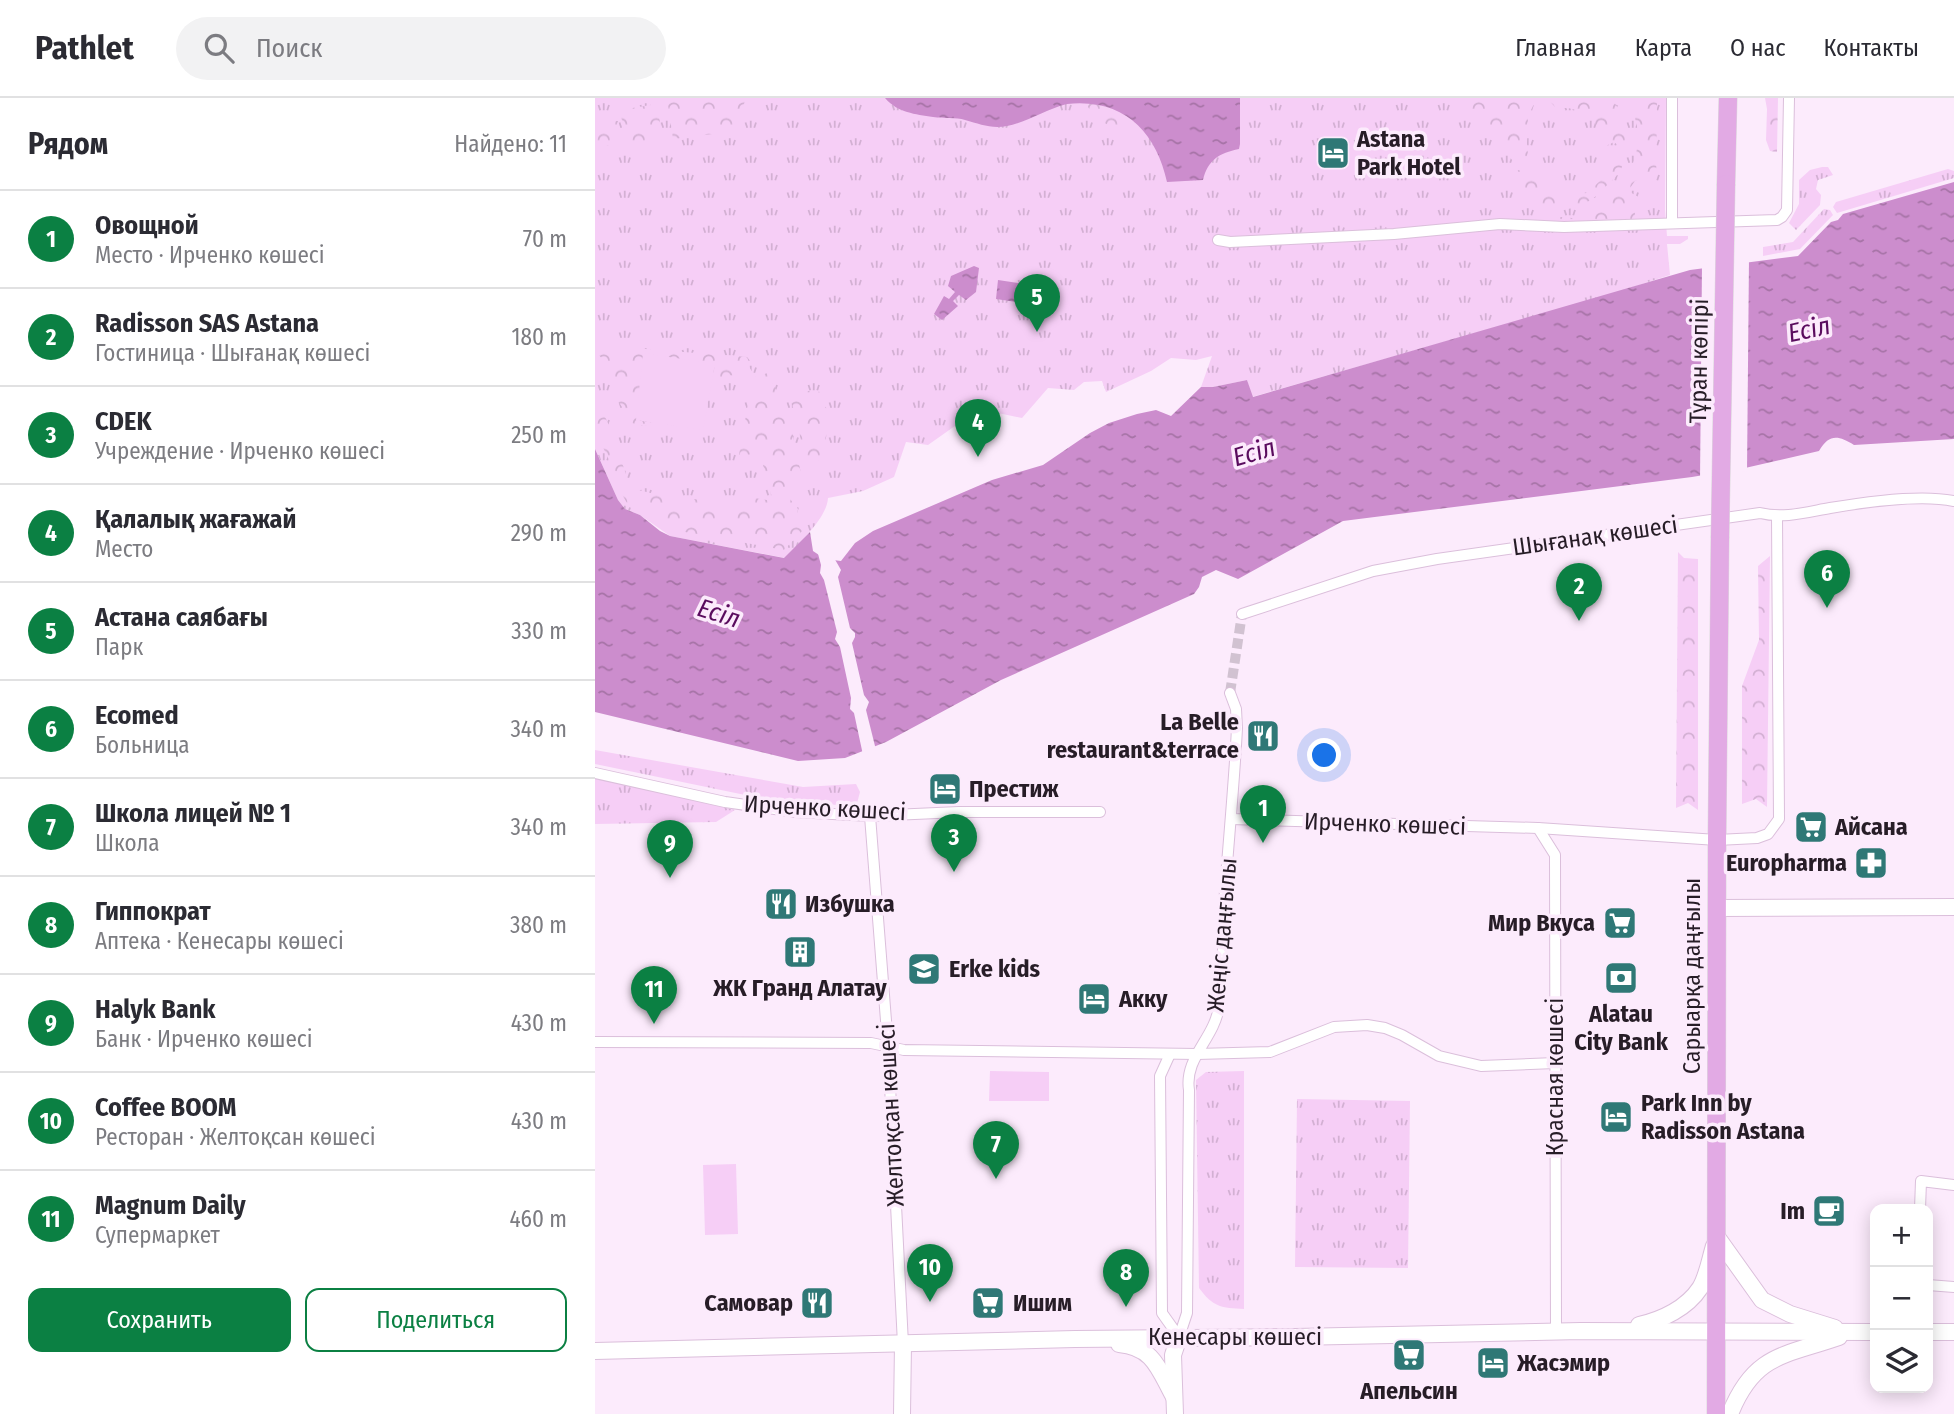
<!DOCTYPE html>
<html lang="ru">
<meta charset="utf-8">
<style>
:root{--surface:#fff;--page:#f2f2f3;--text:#2b2b33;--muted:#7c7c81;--line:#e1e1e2;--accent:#0b8043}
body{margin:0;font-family:"Fira Sans Condensed",sans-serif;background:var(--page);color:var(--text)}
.controls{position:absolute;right:21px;bottom:21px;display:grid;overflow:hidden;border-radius:14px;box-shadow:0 4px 18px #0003}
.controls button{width:63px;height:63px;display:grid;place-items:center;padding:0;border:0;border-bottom:2px solid var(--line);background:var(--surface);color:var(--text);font:35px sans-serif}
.you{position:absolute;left:730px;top:658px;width:24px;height:24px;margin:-18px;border:5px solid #fff;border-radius:50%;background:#1a73e8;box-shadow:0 0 0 10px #1a73e833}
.badge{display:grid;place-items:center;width:46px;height:46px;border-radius:50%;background:var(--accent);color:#fff;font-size:23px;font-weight:700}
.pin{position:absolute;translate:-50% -58px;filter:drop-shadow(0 2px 4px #0008)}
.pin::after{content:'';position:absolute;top:37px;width:24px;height:21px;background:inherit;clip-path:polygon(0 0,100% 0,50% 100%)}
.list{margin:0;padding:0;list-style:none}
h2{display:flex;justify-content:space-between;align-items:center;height:91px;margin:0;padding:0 28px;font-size:30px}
h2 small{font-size:23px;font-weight:400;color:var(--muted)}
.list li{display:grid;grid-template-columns:46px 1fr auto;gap:21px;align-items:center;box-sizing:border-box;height:98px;padding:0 28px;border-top:2px solid var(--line)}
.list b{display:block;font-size:26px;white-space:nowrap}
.list p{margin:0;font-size:23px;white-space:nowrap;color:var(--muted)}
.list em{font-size:23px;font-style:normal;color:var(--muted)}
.actions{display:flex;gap:14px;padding:21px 28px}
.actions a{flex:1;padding:16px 0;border:2px solid var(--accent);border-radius:14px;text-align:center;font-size:24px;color:var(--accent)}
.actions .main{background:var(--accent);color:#fff}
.icon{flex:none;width:38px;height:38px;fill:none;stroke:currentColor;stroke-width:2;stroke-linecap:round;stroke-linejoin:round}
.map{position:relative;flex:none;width:1359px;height:1316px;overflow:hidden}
header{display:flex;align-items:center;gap:42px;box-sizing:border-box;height:98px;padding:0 35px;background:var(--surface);border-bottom:2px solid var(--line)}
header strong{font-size:33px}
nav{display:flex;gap:38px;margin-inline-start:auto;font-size:24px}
.search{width:490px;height:63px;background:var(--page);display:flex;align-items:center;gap:18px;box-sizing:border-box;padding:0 24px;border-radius:38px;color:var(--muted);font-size:26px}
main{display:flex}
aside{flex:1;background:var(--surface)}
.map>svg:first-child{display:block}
.grass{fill:url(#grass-tufts)}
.forest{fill:url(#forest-crowns)}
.pitch{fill:#f6cef6}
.water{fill:url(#water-ripples)}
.pier{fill:#fcebfc}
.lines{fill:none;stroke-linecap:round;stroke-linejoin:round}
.street-tunnel{stroke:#d1c2d1;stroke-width:10;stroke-dasharray:10 5;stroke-linecap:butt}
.street-casing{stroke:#dbbfdb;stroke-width:12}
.secondary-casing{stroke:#dbbfdb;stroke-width:18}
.primary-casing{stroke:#dcdbdc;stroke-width:19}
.street{stroke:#fff;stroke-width:10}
.secondary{stroke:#fff;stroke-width:16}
.primary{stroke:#e2aae4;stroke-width:18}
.primary-bridge-casing{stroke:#dcdbdc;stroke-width:19;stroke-linecap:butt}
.primary-bridge{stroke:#e2aae4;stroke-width:18}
.labels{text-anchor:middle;stroke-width:7;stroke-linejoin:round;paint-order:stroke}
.poi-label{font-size:24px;font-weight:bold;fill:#271d27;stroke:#fcebfc;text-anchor:start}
.street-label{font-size:24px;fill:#271d27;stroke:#fcebfc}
.water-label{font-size:26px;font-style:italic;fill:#5a0c5e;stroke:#fcebfc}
</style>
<header>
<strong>Pathlet</strong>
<div class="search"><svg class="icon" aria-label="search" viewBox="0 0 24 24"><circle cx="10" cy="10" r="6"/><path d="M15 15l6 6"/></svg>Поиск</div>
<nav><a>Главная</a><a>Карта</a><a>О нас</a><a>Контакты</a></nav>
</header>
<main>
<aside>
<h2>Рядом<small>Найдено: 11</small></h2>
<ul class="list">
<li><span class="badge">1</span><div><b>Овощной</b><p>Место · Ирченко көшесі</p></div><em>70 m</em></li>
<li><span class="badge">2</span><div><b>Radisson SAS Astana</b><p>Гостиница · Шығанақ көшесі</p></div><em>180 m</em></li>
<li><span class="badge">3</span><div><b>CDEK</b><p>Учреждение · Ирченко көшесі</p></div><em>250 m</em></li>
<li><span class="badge">4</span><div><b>Қалалық жағажай</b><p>Место</p></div><em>290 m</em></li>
<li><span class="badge">5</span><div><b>Астана саябағы</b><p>Парк</p></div><em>330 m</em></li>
<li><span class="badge">6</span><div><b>Ecomed</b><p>Больница</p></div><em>340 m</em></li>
<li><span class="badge">7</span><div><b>Школа лицей № 1</b><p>Школа</p></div><em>340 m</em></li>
<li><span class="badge">8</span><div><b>Гиппократ</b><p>Аптека · Кенесары көшесі</p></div><em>380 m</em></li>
<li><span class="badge">9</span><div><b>Halyk Bank</b><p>Банк · Ирченко көшесі</p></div><em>430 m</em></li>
<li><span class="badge">10</span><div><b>Coffee BOOM</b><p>Ресторан · Желтоқсан көшесі</p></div><em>430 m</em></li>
<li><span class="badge">11</span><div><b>Magnum Daily</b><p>Супермаркет</p></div><em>460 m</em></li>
</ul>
<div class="actions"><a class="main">Сохранить</a><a>Поделиться</a></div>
</aside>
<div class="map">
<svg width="1359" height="1316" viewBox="0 0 1359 1316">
<defs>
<pattern id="grass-tufts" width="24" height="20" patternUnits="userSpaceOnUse" patternTransform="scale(1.75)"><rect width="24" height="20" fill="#f6cef6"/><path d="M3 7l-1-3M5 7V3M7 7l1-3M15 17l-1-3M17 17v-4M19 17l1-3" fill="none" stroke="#d3b0d3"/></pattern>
<pattern id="forest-crowns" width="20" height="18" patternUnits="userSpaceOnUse" patternTransform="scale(1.75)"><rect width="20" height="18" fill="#f6cef6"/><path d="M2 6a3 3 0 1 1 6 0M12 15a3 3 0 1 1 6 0" fill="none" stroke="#d3b0d3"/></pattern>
<pattern id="water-ripples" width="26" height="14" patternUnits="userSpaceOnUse" patternTransform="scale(1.75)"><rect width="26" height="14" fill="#cc8dcd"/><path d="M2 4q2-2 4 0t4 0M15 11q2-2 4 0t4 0" fill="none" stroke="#a673a6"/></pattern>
</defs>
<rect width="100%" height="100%" fill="#fcebfc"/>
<g class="grass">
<path d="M 0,0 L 1071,0 L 1070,112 L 1072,138 L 1093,138 L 1093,141 L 1085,146 L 1072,146 L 1075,177 L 1010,198 L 657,299 L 652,282 L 618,289 L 606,289 L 617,258 L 601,262 L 576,260 L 556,273 L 511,294 L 507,283 L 489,284 L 479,292 L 453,290 L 427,320 L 384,311 L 333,347 L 311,344 L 299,379 L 268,393 L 233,400 C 232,420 204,445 190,460 L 75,438 L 45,417 L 30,411 L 23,402 L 0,351 Z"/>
<path d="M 1227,69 L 1233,69 L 1238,77 L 1223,82 L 1221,91 L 1226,97 L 1225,107 L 1201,132 L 1194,125 L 1204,106 L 1204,82 L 1215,72 Z"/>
<path d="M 1353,71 L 1359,73 L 1359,80 L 1242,115 L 1238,109 L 1241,104 Z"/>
<path d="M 1229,111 L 1235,112 L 1238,117 L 1205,151 L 1168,158 L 1168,149 L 1198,144 Z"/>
<path d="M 0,652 L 208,689 L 261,686 L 265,694 L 261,709 L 155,698 L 0,666 Z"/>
<path d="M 0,680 L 140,712 L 121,724 L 0,726 Z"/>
<path d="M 649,973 L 649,1211 C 626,1210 618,1209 604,1190 L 601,982 L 611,974 Z"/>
<path d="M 702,1001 L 815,1003 L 813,1170 L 700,1169 Z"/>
</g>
<g class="forest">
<path d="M 72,0 L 152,0 L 134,34 L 78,41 Z"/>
<path d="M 870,0 L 942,0 L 933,18 L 932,45 L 933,58 L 939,69 L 924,67 L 918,63 L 869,7 Z"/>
<path d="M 952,0 L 1016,0 C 1031,18 1037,49 1026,71 C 1022,79 1014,85 1008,91 C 998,103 981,112 966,111 C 944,110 926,94 912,78 L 918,72 C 930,72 951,76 960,84 C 965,89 970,98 977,99 C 994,102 1023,65 1025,49 L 1019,44 L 1007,50 C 1008,22 987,8 961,10 Z"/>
<path d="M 1031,0 L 1062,0 L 1061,91 L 1053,94 L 1051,83 L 1046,81 L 1040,83 L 1035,90 L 1027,86 C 1046,58 1049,30 1031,0 Z"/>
<path d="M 1170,0 L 1183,0 L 1182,54 L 1175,53 L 1171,42 L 1172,11 Z"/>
<path d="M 491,5 C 514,5 532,13 546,32 C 524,32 501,28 491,5 Z"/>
<path d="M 62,6 L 69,49 L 33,55 L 25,12 Z"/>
<path d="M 0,22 L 23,23 L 26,46 L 9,48 L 10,56 L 0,58 Z"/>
<path d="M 1027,91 C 1037,95 1049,99 1051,111 L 1040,111 L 1040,121 L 967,125 L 952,123 L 953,118 L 977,120 L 993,116 Z"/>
<path d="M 0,247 L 152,259 L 156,264 L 153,267 L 161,280 L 172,275 L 192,310 L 207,380 L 197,389 L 195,401 L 203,411 L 202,417 L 207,433 L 189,452 L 79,432 C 63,425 50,413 33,407 L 23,389 L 15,364 L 0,333 L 0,299 L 14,327 L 34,385 L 39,391 L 85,402 L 86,412 L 97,414 L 99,401 L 143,408 L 146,398 L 178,403 L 165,356 L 144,357 L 157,283 L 153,279 L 133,277 L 129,280 L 118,279 L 120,265 L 41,322 L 74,327 L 74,330 L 43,327 L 25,321 L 30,318 L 28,310 L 16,294 L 14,269 L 3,256 Z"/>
<path d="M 191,291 L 226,294 L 223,301 L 236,315 L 228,354 L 214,381 L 212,380 L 202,320 Z"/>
<path d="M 1083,454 L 1089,460 L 1103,461 L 1103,712 L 1093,705 L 1081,710 Z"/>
<path d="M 1175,458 L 1172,709 L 1161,701 L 1147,706 L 1147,588 L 1164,542 L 1163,468 Z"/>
</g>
<g class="pitch">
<path d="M 48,255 L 120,266 L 108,332 L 41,322 Z"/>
<path d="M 395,973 L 454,974 L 454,1003 L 394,1003 Z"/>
<path d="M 141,1066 L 143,1136 L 110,1137 L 108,1067 Z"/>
</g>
<g class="water">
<path d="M 290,0 L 645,0 L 645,46 L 644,51 C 624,55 613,62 608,82 L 572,84 C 561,34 529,0 472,6 C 451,11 433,24 412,28 C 396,31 385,26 370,22 C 361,19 349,21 338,19 C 320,16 303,15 290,0 Z"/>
<path d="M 1359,84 L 1359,341 L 1259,347 C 1243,337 1234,336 1224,353 L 1150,370 L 1097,379 L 748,423 L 643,481 L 621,472 L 607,479 L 604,489 L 599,496 L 406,582 L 291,644 L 250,660 L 203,663 L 0,614 L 0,351 L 23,402 L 30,411 L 45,417 L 65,433 L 75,438 L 189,460 L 215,434 L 218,453 L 230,461 L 246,463 L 260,445 L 278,433 L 397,382 L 448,367 L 495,335 L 514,325 L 542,316 L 561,312 L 576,318 L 606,289 L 618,289 L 652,282 L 658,299 L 1095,172 L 1203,158 L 1236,124 L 1243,122 L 1248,116 Z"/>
<path d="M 379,168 L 384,170 L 381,194 L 371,202 L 364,197 L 358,203 L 363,208 L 347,222 L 339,216 L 349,198 L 354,201 L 360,194 L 353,188 L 356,178 Z"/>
<path d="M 403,182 L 444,188 L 441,207 L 401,201 Z"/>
</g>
<g class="pier">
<path d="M 1154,160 L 1152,373 L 1105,382 L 1107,166 Z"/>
<path d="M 222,452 L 231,458 L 238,458 L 246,472 L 243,479 L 255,530 L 260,535 L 260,539 L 257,545 L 269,597 L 274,604 L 271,612 L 281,652 L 268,657 L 259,615 L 255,611 L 256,600 L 245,549 L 240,541 L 242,534 L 229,482 L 225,475 L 226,467 Z"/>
</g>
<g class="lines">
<path class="street-tunnel" d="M 635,595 L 647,516"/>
<defs>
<g id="street">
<path d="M 1077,0 L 1077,123"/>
<path d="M 623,142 L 635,144 L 799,136 L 905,126 L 969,129 L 1182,122 L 1187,119 L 1192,112 L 1194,0"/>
<path d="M 647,516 L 778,473 L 842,461 L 1165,415 C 1188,421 1212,414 1235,410 C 1270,404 1324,396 1359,403"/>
<path d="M 0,675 L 130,704 L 200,714 L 275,718 L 364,714 L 505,714"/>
<path d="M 275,718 L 293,948 L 308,1246"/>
<path d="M 636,721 L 943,730 L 1122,742 L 1162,740 L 1173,736 L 1184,721 L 1182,418"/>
<path d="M 943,730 L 960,757 L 961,1233"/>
<path d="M 0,944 L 276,945 L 309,952 L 602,956 L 675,954 L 739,929 L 772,927 L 790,930 L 807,937 L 844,958 L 886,968 L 960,965"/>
<path d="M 575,956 L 565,978 L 567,1215 L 584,1239"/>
<path d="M 1325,1111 L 1326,1083 L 1359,1087"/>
<path d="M 1333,1187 L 1359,1189"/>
<path d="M 584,1239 L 592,1215 L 594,992 C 589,960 619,941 624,909 C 630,876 627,841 629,807 C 633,748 639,689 642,630 L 641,611 L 635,595"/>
</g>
<g id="secondary">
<path d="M 1122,810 L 1359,809"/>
<path d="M 1122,1139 L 1167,1202 L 1195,1216 L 1240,1230"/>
<path d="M 1044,1227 C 1067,1222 1092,1210 1105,1190 C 1112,1179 1115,1161 1119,1148"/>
<path d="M 1333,1234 L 1359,1234"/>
<path d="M 524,1246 C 559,1249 564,1272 579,1299"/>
<path d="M 0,1253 L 480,1241 L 700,1239 L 986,1233 L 1280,1234"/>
<path d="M 307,1316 L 308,1246"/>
<path d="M 580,1316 L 578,1257 L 584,1239"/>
<path d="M 1135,1316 C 1159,1256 1189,1258 1244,1239"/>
</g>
<g id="primary">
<path d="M 1131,86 L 1133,0"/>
<path d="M 1121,1316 L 1122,742 L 1125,440"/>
</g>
</defs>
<use href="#street" class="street-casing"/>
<use href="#secondary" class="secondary-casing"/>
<use href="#primary" class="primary-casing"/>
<use href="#street" class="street"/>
<use href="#secondary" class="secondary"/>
<use href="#primary" class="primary"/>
<defs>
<path id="primary-bridge" d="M 1125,440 L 1131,86"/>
</defs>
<use href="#primary-bridge" class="primary-bridge-casing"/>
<use href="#primary-bridge" class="primary-bridge"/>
</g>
<defs>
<symbol id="hotel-square" viewBox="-11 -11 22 22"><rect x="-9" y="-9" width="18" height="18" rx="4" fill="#2f7876" stroke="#fcebfc"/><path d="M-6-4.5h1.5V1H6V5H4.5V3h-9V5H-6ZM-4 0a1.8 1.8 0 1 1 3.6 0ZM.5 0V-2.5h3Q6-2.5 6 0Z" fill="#fff"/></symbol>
<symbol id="restaurant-square" viewBox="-11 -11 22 22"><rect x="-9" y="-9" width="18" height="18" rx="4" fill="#2f7876" stroke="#fcebfc"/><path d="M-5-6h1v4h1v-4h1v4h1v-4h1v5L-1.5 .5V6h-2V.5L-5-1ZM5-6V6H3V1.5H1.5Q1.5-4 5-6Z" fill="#fff"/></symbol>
<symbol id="supermarket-square" viewBox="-11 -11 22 22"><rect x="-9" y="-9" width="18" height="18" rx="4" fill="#2f7876" stroke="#fcebfc"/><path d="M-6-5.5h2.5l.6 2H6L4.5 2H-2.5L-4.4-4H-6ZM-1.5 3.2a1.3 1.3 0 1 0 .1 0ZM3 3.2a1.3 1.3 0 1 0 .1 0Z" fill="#fff"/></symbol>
<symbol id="pharmacy-square" viewBox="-11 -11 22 22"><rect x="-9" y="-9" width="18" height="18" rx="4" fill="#2f7876" stroke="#fcebfc"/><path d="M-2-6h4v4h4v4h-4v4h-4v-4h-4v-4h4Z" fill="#fff"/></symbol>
<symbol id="building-square" viewBox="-11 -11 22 22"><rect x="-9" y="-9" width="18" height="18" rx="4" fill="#2f7876" stroke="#fcebfc"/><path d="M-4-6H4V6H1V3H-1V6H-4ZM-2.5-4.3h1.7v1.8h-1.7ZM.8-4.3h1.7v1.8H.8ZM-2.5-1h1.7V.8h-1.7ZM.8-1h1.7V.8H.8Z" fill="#fff"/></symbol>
<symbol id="school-square" viewBox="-11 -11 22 22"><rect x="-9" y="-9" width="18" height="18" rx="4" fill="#2f7876" stroke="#fcebfc"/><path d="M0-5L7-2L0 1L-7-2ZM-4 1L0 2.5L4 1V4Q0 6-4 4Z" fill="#fff"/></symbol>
<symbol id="bank-square" viewBox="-11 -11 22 22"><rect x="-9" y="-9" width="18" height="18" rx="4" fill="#2f7876" stroke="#fcebfc"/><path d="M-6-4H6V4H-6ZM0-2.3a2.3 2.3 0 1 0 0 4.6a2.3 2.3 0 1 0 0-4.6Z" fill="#fff"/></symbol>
<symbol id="cafe-square" viewBox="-11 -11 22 22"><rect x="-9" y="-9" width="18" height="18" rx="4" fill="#2f7876" stroke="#fcebfc"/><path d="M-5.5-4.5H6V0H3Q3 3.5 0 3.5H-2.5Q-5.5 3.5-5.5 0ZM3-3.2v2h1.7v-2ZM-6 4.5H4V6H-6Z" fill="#fff"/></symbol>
</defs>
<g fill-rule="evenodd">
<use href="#hotel-square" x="719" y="36" width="38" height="38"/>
<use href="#restaurant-square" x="649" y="619" width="38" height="38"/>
<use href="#hotel-square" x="331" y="672" width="38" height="38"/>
<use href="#supermarket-square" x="1197" y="710" width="38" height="38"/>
<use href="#pharmacy-square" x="1257" y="746" width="38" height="38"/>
<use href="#restaurant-square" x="167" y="787" width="38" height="38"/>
<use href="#supermarket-square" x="1006" y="806" width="38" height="38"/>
<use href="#building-square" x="186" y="835" width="38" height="38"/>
<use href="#school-square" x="310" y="852" width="38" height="38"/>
<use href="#bank-square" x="1007" y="861" width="38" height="38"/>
<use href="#hotel-square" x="480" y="882" width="38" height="38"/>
<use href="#hotel-square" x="1002" y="1000" width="38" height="38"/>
<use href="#cafe-square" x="1215" y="1094" width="38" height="38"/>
<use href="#restaurant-square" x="203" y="1186" width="38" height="38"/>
<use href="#supermarket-square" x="374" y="1186" width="38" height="38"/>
<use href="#supermarket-square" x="795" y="1238" width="38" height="38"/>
<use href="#hotel-square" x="879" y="1246" width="38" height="38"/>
</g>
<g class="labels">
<g class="poi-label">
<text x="762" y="49">Astana<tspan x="762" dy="28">Park Hotel</tspan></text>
<text x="644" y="632" text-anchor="end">La Belle<tspan x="644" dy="28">restaurant&amp;terrace</tspan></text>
<text x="374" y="699">Престиж</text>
<text x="1240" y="737">Айсана</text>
<text x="1252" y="773" text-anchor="end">Europharma</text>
<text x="210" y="814">Избушка</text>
<text x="1000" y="833" text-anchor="end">Мир Вкуса</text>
<text x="354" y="879">Erke kids</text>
<text x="205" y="898" text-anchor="middle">ЖК Гранд Алатау</text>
<text x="524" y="909">Акку</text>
<text x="1026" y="924" text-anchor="middle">Alatau<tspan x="1026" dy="28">City Bank</tspan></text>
<text x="1046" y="1013">Park Inn by<tspan x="1046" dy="28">Radisson Astana</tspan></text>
<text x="1210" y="1121" text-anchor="end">Im</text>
<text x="198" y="1213" text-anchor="end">Самовар</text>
<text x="418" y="1213">Ишим</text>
<text x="922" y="1273">Жасэмир</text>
<text x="814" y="1301" text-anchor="middle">Апельсин</text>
</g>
<g class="street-label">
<text transform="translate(1104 263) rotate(-89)" y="8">Тұран көпірі</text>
<text transform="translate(1000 438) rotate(-8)" y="8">Шығанақ көшесі</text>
<text transform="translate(230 710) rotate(3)" y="8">Ирченко көшесі</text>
<text transform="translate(790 726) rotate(2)" y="8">Ирченко көшесі</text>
<text transform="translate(627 837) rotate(-85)" y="8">Жеңіс даңғылы</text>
<text transform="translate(1097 878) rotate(-90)" y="8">Сарыарқа даңғылы</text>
<text transform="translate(960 979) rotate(-90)" y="8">Красная көшесі</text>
<text transform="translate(296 1017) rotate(-93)" y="8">Желтоқсан көшесі</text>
<text x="640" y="1247">Кенесары көшесі</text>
</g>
<g class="water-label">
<text transform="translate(1214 231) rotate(-12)" y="9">Есіл</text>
<text transform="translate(659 354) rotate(-16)" y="9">Есіл</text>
<text transform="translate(124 515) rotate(18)" y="9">Есіл</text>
</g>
</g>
</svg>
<div class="controls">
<button>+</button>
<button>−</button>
<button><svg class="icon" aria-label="layers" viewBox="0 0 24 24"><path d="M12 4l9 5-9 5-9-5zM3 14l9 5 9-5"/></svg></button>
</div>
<div class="you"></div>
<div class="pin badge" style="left:668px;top:745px">1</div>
<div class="pin badge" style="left:984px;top:523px">2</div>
<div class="pin badge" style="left:359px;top:774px">3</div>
<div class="pin badge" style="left:383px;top:359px">4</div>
<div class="pin badge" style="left:442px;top:234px">5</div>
<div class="pin badge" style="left:1232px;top:510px">6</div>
<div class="pin badge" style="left:401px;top:1081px">7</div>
<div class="pin badge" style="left:531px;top:1209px">8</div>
<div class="pin badge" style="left:75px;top:780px">9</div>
<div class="pin badge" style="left:335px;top:1204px">10</div>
<div class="pin badge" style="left:59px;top:926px">11</div>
</div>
</main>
